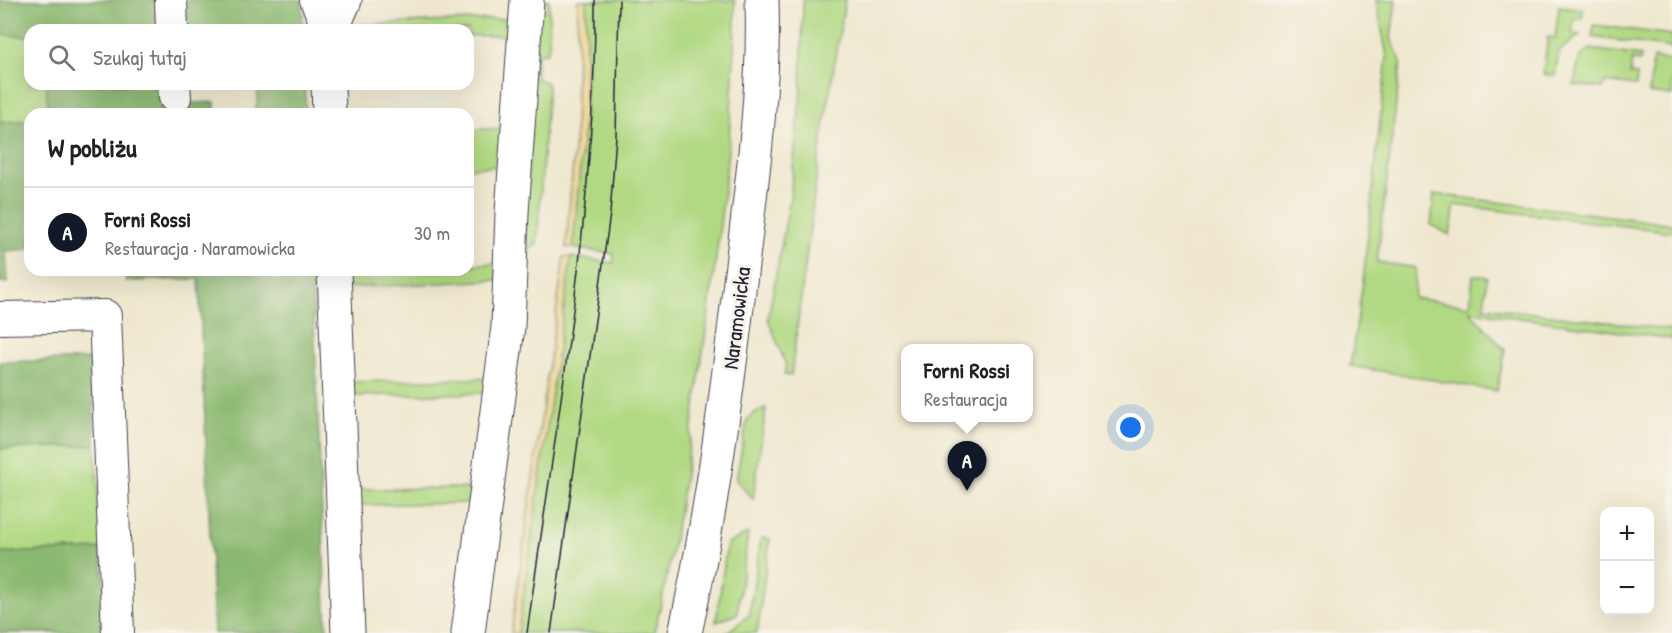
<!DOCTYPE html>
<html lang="pl">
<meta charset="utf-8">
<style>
:root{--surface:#fff;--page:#f6f6f6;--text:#222;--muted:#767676;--line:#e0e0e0;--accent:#111827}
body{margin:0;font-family:"Patrick Hand",sans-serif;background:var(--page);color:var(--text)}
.controls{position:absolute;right:18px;bottom:18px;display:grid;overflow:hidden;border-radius:12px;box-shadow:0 6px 24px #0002}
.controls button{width:54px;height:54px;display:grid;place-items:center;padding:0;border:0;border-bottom:2px solid var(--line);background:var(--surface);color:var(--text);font:30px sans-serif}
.you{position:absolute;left:1131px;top:428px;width:21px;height:21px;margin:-15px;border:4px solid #fff;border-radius:50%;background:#1a73e8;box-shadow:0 0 0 9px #1a73e833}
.badge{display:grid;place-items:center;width:39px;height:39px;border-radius:50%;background:var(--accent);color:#fff;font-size:20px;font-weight:700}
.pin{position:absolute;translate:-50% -50px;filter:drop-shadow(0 2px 3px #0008)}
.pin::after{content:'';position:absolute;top:32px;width:21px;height:18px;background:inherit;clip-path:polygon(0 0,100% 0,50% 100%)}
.popup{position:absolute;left:901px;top:344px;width:132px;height:78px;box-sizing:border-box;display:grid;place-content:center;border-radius:12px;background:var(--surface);filter:drop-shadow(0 2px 4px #0005);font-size:20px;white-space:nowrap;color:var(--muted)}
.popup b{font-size:22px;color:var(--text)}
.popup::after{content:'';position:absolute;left:50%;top:100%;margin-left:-12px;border:12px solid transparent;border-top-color:var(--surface)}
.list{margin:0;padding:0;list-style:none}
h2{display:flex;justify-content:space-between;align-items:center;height:78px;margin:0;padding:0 24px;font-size:26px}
h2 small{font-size:20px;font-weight:400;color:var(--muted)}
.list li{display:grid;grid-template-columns:39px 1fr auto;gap:18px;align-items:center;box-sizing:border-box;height:90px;padding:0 24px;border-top:2px solid var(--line)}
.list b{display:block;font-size:22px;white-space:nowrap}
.list p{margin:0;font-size:20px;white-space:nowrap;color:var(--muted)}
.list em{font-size:20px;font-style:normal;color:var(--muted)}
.icon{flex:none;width:33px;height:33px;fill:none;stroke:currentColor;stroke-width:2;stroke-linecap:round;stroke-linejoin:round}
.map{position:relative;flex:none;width:1672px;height:633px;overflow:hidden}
.search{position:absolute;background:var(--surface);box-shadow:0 6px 24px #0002;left:24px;top:24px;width:450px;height:66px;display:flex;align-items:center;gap:15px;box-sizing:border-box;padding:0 21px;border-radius:18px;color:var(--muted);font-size:22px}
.panel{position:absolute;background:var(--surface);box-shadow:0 6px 24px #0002;left:24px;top:108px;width:450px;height:168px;border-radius:18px}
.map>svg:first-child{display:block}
.green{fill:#b1d983;stroke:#6a7e5f;stroke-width:1.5}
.forest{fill:#8cb971;stroke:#576e56;stroke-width:1.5}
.sand{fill:#eeda9e;stroke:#887e6c;stroke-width:1.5}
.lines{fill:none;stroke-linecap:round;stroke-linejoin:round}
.pedestrian-casing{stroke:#414051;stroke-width:34}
.minor-casing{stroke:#414051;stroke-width:35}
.tertiary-casing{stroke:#414051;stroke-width:35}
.pedestrian{stroke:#fff;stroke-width:32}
.minor{stroke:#fff;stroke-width:33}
.tertiary{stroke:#fff;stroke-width:33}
.tram{stroke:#22223b;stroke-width:1.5}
.labels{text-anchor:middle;stroke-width:6;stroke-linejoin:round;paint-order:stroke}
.street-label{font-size:22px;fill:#22223b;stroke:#f7f3e8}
</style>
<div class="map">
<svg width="1672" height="633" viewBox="0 0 1672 633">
<rect width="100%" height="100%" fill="#f7f3e8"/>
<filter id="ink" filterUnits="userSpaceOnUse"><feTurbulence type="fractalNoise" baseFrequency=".0167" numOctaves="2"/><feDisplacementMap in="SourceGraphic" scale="12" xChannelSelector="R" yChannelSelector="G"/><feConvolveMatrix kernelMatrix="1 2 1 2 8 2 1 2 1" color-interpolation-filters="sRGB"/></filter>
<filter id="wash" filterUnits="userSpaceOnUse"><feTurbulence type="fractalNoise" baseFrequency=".008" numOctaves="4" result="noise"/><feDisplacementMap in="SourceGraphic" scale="24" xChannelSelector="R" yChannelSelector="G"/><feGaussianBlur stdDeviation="1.35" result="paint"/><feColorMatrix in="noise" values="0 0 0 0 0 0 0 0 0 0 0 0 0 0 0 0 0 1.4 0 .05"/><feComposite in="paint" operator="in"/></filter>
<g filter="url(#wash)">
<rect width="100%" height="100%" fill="#efe8cf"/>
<g class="green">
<polygon points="538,0 549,0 549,47 547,53 537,54 537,79 546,82 548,86 537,244 523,253"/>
<path d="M586,0h149c0,123 -16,243 -34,365 -13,90 -25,180 -47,268h-136l53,-376 42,6 1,-9 -41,-6 12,-140z"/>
<polygon points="803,0 845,0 819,157 791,376 784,375 786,365 768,319 790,198 801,90"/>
<polygon points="1376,0 1396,0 1391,38 1401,62 1377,262 1416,268 1414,298 1470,306 1473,275 1487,277 1484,307 1672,330 1672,339 1470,311 1505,350 1497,391 1350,366 1363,282 1387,56"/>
<polygon points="1559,6 1583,9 1582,19 1574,19 1572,33 1580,35 1559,51 1555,76 1543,74 1548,37 1555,38"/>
<polygon points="515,18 514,35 468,36 468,30 361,30 361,25"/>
<polygon points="1594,25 1672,35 1672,48 1592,37"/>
<polygon points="0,35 30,36 30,84 47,84 48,114 30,114 30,121 0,122"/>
<polygon points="1590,49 1641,56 1640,61 1632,60 1630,74 1637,75 1636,86 1604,82 1603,88 1574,85 1579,58"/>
<polygon points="1653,58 1672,61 1672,96 1649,93"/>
<polygon points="507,128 504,166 468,168 468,130"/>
<polygon points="1434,194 1672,224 1672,232 1455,205 1450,235 1431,225"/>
<polygon points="498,263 498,280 345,288 345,272 468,270 468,265"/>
<polygon points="493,378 490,393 350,396 350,382"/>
<polygon points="766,408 753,499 736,480 747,420 756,412"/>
<polygon points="95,445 102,549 0,553 0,449"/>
<polygon points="476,488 474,503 355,505 354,489"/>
<polygon points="748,533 737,614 716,622 727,544"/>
<polygon points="761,538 770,539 757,633 726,633 749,615"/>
</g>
<g class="forest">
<polygon points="0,0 160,0 161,30 30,30 30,36 0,35"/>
<polygon points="188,0 302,0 303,30 184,29 183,16"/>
<polygon points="47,84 163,84 164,103 160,114 48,114"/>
<polygon points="257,84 305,84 306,114 254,114 258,99"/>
<polygon points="215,102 215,114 174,114 178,104"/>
<polygon points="30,121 30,249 6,251 8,283 0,282 0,122"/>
<polygon points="125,270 312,270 327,633 214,633 199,279 126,281"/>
<polygon points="92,359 95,445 0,449 0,362"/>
<polygon points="102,549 106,633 0,633 0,553"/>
</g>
<g class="sand">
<polygon points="578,0 586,0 585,108 573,248 566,247 575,139"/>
<polygon points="564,257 571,257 518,633 511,633"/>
</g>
</g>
<g filter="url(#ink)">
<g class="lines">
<defs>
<g id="pedestrian">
<polyline points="171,0 172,30"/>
<polyline points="316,0 329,30"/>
<polyline points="174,84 175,97"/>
<polyline points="0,318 105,316 118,633"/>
</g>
<g id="minor">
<polyline points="332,30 345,0"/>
<polyline points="328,84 329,114"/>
<polyline points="334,270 348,633"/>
<polyline points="468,633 508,327 512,212 527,0"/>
</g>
<path id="tertiary" d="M685,633c26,-116 41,-234 55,-351 11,-94 25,-188 22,-282"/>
</defs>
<use href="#pedestrian" class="pedestrian-casing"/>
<use href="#minor" class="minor-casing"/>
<use href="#tertiary" class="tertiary-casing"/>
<use href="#pedestrian" class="pedestrian"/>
<use href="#minor" class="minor"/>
<use href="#tertiary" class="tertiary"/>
<g class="tram">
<path d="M527,633c29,-210 69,-420 68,-633"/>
<polyline points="551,633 610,214 616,136 619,0"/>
</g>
</g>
</g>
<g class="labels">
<g class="street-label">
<text transform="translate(736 318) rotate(-83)" y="8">Naramowicka</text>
</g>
</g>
</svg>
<div class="controls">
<button>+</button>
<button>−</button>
</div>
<div class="you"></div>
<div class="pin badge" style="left:967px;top:491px">A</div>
<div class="popup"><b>Forni Rossi</b>Restauracja</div>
<div class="search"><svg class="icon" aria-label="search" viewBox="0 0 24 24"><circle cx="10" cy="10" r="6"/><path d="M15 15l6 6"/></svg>Szukaj tutaj</div>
<section class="panel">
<h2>W pobliżu<small></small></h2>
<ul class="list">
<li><span class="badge">A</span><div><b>Forni Rossi</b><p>Restauracja · Naramowicka</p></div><em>30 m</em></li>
</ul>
</section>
</div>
